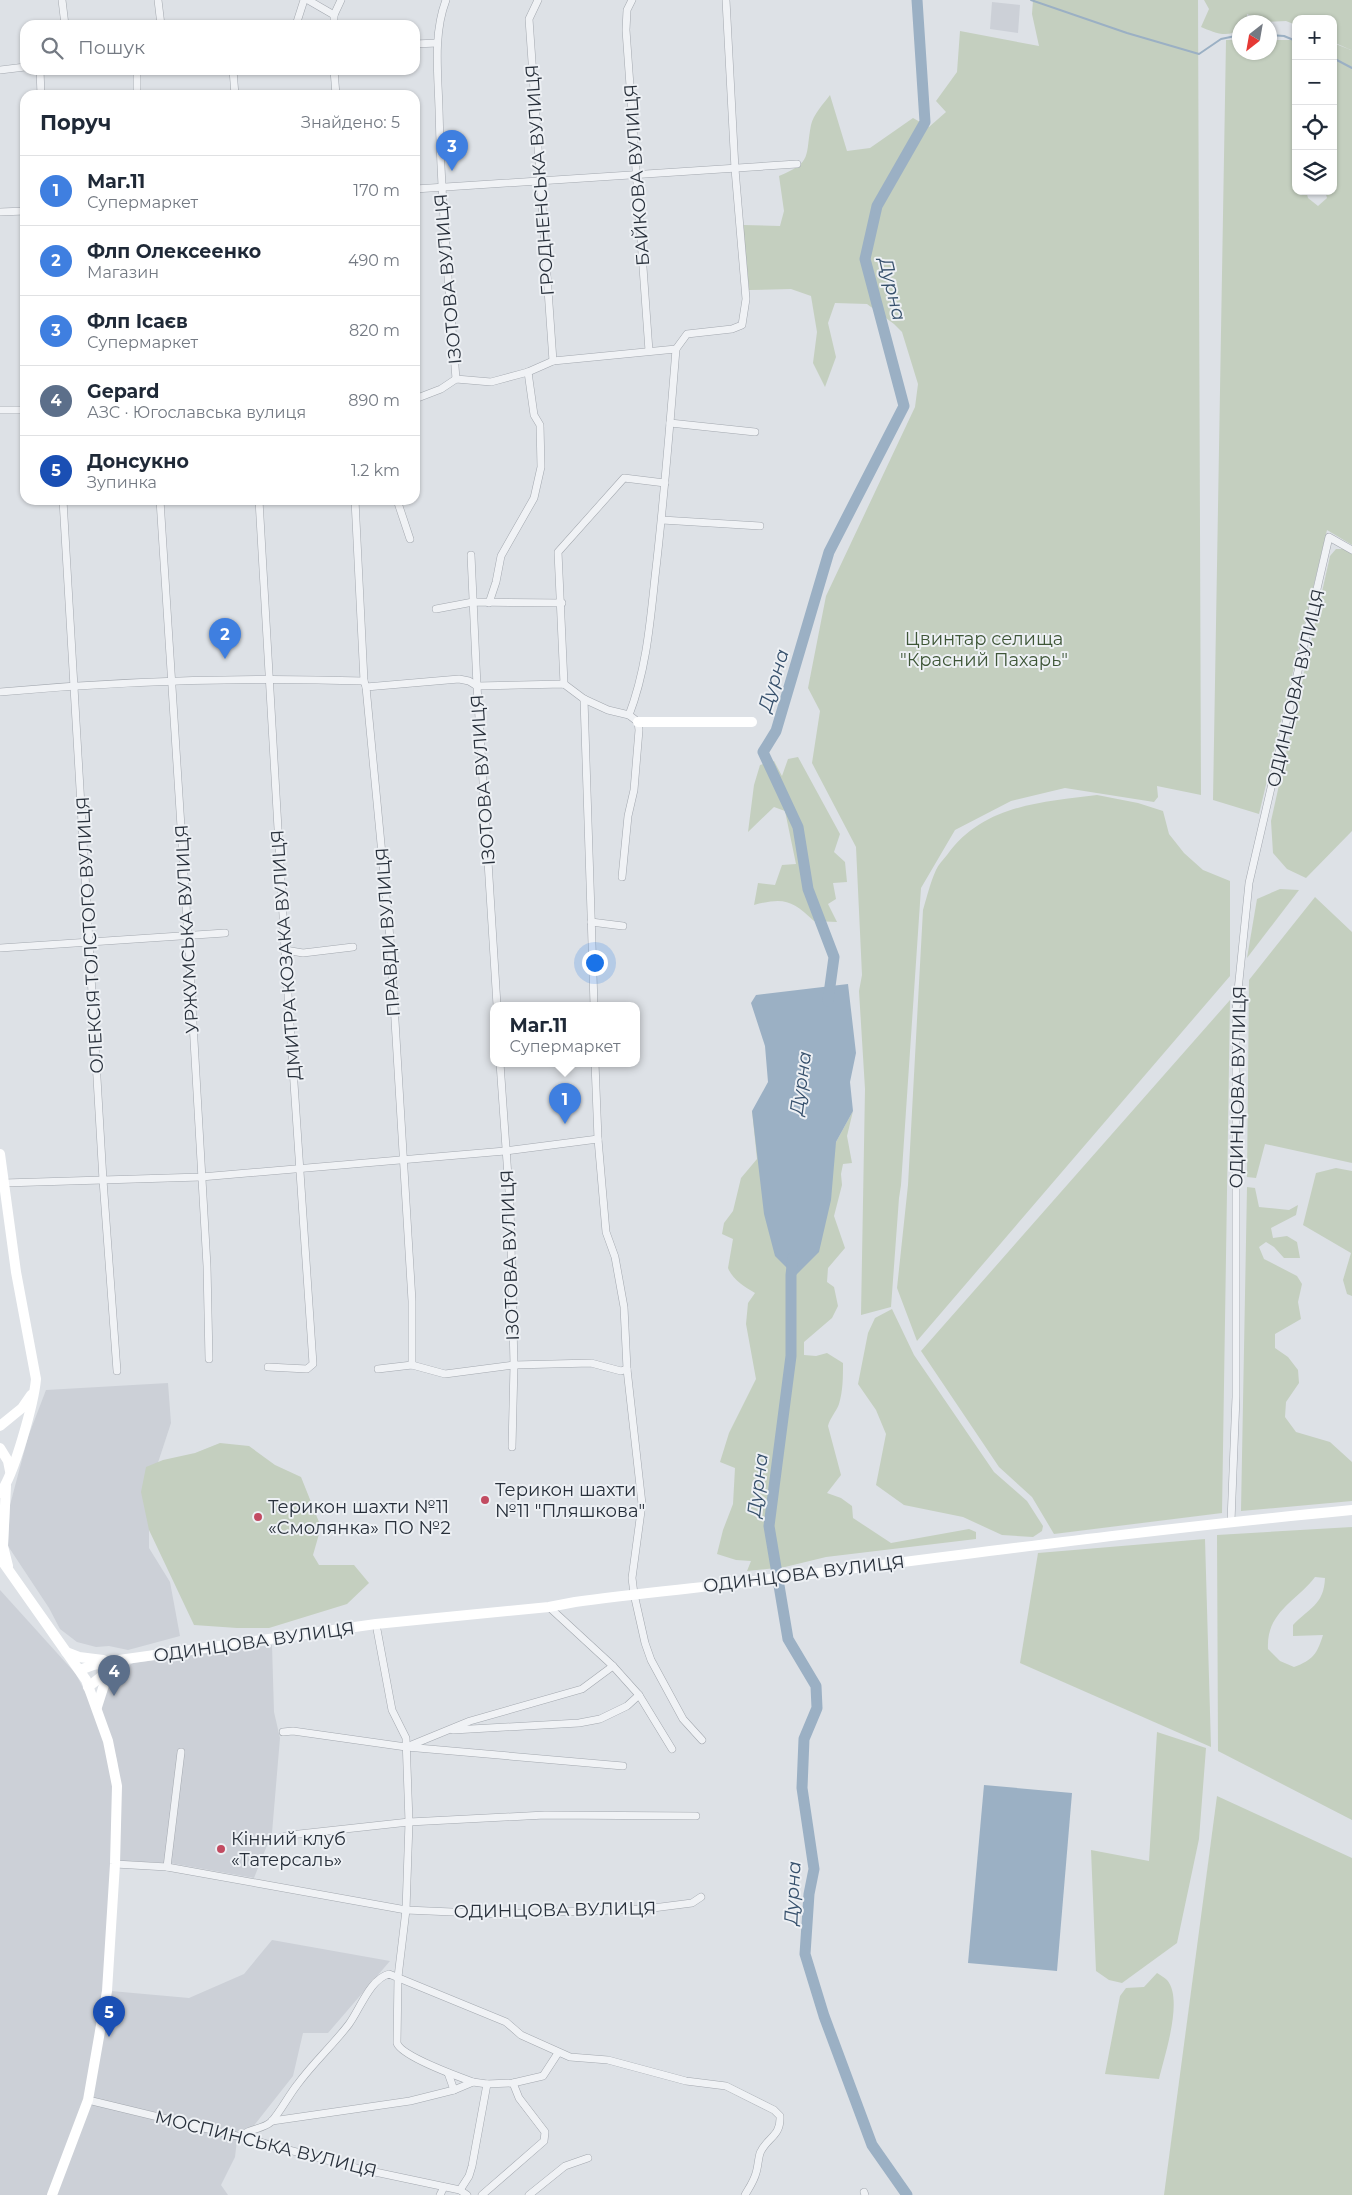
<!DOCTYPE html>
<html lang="uk">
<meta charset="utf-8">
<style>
:root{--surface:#fff;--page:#f2f2f3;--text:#1f2937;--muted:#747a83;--line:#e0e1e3;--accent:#c24b61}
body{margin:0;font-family:Montserrat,sans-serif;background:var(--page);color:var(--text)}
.controls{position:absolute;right:15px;top:15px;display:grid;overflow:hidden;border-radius:10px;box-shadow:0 1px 4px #0004}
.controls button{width:45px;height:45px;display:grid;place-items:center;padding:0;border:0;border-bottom:1px solid var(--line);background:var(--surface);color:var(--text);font:25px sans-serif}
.compass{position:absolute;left:1232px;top:15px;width:45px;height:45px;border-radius:50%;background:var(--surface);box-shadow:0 1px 4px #0004;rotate:211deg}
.you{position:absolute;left:594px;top:962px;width:18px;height:18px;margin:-12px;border:4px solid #fff;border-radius:50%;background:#1a73e8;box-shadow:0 0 0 8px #1a73e833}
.badge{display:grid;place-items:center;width:32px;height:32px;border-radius:50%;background:var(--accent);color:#fff;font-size:16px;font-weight:700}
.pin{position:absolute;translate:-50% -41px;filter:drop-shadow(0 1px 2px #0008)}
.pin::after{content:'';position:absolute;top:26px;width:18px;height:15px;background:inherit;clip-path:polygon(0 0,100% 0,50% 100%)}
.popup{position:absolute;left:490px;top:1002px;width:150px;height:65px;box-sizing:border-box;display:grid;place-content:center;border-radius:10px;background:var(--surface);filter:drop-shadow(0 1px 4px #0005);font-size:16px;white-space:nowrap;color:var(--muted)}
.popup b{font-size:19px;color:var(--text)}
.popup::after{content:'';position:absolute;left:50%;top:100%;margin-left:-10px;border:10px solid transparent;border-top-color:var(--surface)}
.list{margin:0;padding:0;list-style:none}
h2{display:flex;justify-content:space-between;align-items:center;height:65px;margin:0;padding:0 20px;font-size:21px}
h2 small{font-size:16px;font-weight:400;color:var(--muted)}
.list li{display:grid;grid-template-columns:32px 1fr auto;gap:15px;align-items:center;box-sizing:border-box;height:70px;padding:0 20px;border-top:1px solid var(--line)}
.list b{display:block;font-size:19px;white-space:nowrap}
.list p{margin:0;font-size:16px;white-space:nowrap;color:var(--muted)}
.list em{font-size:16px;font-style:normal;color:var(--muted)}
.icon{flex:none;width:28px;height:28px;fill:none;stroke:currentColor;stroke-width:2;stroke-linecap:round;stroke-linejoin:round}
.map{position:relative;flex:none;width:1352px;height:2195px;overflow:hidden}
.search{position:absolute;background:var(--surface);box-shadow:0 1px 4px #0004;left:20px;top:20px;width:400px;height:55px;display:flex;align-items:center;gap:12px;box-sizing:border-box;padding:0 18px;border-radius:15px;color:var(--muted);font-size:19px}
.panel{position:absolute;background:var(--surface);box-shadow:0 1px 4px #0004;left:20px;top:90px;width:400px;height:415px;border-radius:15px}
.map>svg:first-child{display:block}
.built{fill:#ccd0d7}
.green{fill:#c4cfbf;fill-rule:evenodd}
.water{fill:#9bb0c4}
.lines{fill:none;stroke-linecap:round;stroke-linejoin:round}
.stream{stroke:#9bb0c4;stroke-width:2}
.river{stroke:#9bb0c4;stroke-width:11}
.street-casing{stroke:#a3a8af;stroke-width:8}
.street{stroke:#f0f2f5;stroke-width:7}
.secondary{stroke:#fff;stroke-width:10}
.poi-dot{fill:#c24b61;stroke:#edf0f4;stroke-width:2}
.labels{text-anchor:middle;stroke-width:4;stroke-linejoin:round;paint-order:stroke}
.street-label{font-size:18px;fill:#28303b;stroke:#edf0f4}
.park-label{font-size:18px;fill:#3e5637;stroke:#edf0f4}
.poi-label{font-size:18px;fill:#28303b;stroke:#edf0f4;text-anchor:start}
.water-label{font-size:19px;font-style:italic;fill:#36506c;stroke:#edf0f4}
</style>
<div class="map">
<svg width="1352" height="2195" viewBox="0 0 1352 2195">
<rect width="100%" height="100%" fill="#dde1e6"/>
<g class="built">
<polygon points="992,2 1020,5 1018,33 990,29"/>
<polygon points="168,1383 171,1423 149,1490 149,1548 170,1582 180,1636 128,1650 109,1646 96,1647 77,1642 60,1629 49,1608 8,1546 10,1505 28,1437 46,1390"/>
<polygon points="0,1590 76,1674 95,1712 105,1742 113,1786 112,1864 104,1990 84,2099 48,2195 0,2195"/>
<polygon points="272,1645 274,1712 280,1738 272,1833 254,1878 170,1863 119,1861 120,1786 117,1760 101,1709 105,1689 115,1674 133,1663"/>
<polygon points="272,1940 390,1961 328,2033 303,2033 293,2076 252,2128 238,2131 235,2157 221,2185 228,2195 56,2195 91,2101 111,1991 189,1998 244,1974"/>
</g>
<g class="green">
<path d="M1033,0h165l3,795 -44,-9 1,11 -4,5 -89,-14 -54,13 -56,29 -34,58 -20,297 -2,13 -8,109 -30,8 4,-226 -6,-98 3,-16 -6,-128 -44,-84 8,-52 -12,-23 18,-92 89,-189 3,-23 -16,-52 -8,-8 -27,-20 -32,-1 -7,20 8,34 -11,30 -12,-24 4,-31 -6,-36 -20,-7 -42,1 -6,-65 37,1 4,-15 -5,-35c34,-14 26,-20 32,-51 2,-10 13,-22 19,-30l17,56 23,-3 43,-30 16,9 17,-15 -10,-11 21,-29 3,-41 79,15 -7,-32z"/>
<path d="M1204,0h148v545l-25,-15 -68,284 -46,-14 13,-760h13l1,12h30v-12h26v151h10l2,7 10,8 9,-8 -2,-7h8v-148l18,7 -18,-8v-23h-37v6l-10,-4 -22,1 -17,-8v8h-7l-1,7c-11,10 -26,3 -38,-2l8,-18z"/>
<polygon points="1336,549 1345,549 1352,553 1352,831 1306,878 1287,869 1273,853 1271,821 1330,556"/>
<path d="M798,757l42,77 -6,18 11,10 2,20 -14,1 3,16 -8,5 9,18 -23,-1c-22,-21 -30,-24 -60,-16l4,-22 17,2 7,-20 14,-1 -11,-53 -11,-4 -26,25 6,-47 6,-20 14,-4 8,15 6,-17z"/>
<path d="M1097,795l41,8 25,8 6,23 15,19 19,17 27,11v95l-313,365 -20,-53 11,-103 15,-275c4,-13 7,-27 13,-40 2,-5 7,-10 11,-15 36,-50 94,-53 150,-60z"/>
<polygon points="1280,889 1299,890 1247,958 1257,899"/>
<polygon points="1315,897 1352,932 1352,1163 1265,1144 1256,1178 1247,1177 1249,980"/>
<polygon points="1230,1000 1222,1513 1054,1534 1032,1497 999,1467 921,1351"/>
<path d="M752,1111l84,31 17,-31 -6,25 5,27 -9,1 -2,10 1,11 -8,31 11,32 -17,20 -1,14 7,5 4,19 -6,12 -28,24v13l12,1 11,-3 16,10c0,14 0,28 -4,41 -3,8 -9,14 -11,22l13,49 -14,18 14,5 11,8 1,12 38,25 78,-14 7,3v7l-150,18 -41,10 -38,4 4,-10 -15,-1 -19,-6 6,-24 10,-26 2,-36 -15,-6 9,-29 27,-54 -10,-55 2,-21 7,-10c-10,-6 -23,-14 -27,-25l5,-29 -11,-5 2,-11 9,-12 8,-33 16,-19z"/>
<polygon points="1336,1168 1352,1171 1352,1296 1347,1294 1343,1280 1351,1253 1303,1225 1316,1173"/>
<polygon points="1247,1187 1255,1188 1259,1207 1289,1210 1298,1205 1296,1215 1271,1228 1273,1238 1287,1236 1297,1242 1300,1258 1284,1258 1274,1247 1266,1242 1259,1247 1264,1259 1297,1276 1302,1284 1298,1302 1301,1319 1275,1334 1275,1348 1288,1357 1298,1370 1299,1383 1286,1402 1285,1417 1296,1432 1330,1442 1352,1462 1352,1501 1241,1511"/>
<polygon points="892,1309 914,1355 994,1472 1027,1501 1043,1526 1042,1531 1033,1537 1002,1535 963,1517 904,1505 876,1485 886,1434 876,1410 858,1384 868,1333 875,1318"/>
<polygon points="220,1443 249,1446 275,1465 301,1477 321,1527 313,1555 319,1565 354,1565 369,1583 347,1604 269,1628 237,1628 194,1625 149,1530 141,1492 146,1467 163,1460 195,1453"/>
<path d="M1352,1527v293l-134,-69 -1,-216zM1315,1577l10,1c-1,27 -16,30 -32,47v11l30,-1c-6,19 -10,25 -29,32l-14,-6 -12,-12c-2,-37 28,-47 47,-72z"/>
<polygon points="1205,1539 1211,1747 1020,1663 1038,1553"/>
<polygon points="1157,1732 1206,1748 1199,1839 1177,1943 1122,1983 1109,1980 1096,1971 1091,1850 1149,1861"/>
<polygon points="1217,1796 1352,1858 1352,2195 1164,2195"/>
<path d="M1157,1973c3,2 7,4 10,7 17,19 -3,77 -8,99l-54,-5 15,-78 6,-8 18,-1z"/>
</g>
<g class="water">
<polygon points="848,984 856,1053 850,1082 853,1111 836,1142 831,1200 819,1252 795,1276 775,1256 764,1214 752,1111 768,1082 765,1046 751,1003 756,995"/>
<polygon points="984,1785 1072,1793 1057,1971 968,1963"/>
</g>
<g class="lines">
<g class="stream">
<polyline points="1031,0 1127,33 1199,54 1221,39 1240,35"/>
<polyline points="1270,35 1284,36 1296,41"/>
<polyline points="1333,58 1352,68"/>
</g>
<g class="river">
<polyline points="828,1001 834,957 808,889 798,827 763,752 776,731 829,552 904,406 865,259 877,206 925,122 917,0"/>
<polyline points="793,1257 791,1275 791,1356 769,1526 788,1639 816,1686 817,1708 804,1739 802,1788 814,1869 809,1894 805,1954 824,2016 872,2145 907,2195"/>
</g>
<defs>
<g id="street">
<polyline points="62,0 65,25"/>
<polyline points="158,0 161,25"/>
<polyline points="308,0 334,15"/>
<path d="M446,0c-13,34 -8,73 -7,109 2,91 10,180 17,270"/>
<polyline points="538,0 529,19 553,361"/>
<polyline points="632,0 627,10 626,30 649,351"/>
<polyline points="296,25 304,0"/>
<polyline points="334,25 334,15 341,0"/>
<polyline points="415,44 437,43"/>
<polyline points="0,70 25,67"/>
<polyline points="40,70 41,95"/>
<polyline points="137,70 137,95"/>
<polyline points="233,70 235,95"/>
<polyline points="334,70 336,95"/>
<polyline points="415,189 797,164"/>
<polyline points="0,212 25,211"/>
<polyline points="415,399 441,389 456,379 491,382 528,372 553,361 676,349 687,334 732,329 742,325 746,299 735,169 726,0"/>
<polyline points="0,410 25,410"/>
<polyline points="670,423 755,432"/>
<polyline points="63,500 103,1180 117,1371"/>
<polyline points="160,500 188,936 207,1266 209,1359"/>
<polyline points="259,500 285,950 313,1364 307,1369 268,1367"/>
<polyline points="355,500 364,681 366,687 390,938 412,1301 412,1365"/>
<polyline points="397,500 410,539"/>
<polyline points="662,520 760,526"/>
<polyline points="471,555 477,686 497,1005"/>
<polyline points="489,603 496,582 501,556 534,498 541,467 540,425 534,415 528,372"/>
<polyline points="436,609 473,602 562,603"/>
<polyline points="564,684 558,552 624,478 665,483"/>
<polyline points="366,687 459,679 469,681 477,686 564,684 584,699 608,710 629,715"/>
<path d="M0,692c121,-11 242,-15 364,-11"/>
<polyline points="584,699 594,1005"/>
<path d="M622,877l6,-61 6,-26 5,-60 -1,-8 -9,-7c17,-44 21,-91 26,-138 9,-76 15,-152 21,-228"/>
<polyline points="591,922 623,926"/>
<polyline points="0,948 225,933"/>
<polyline points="285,950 303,953 353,947"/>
<polyline points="500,1063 510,1205 514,1365 512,1447"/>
<polyline points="595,1063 598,1139 606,1232 615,1257 624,1307 627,1369 642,1504 632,1578 634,1594 645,1643 651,1660 683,1719 702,1740"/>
<polyline points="4,1183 201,1177 505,1151 598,1139"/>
<polyline points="378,1369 412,1365 445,1374 514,1365 591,1363 621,1371 627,1369"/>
<polyline points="1231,1521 1236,1397 1236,1010 1249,883 1329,537 1352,550"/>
<polyline points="549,1607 613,1666 639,1695 672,1749"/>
<path d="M376,1624l16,86 14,28 3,84 -3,88 -8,67 -1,66c4,13 62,34 76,39"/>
<polyline points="453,1730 579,1723 600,1719 627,1706 639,1695"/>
<polyline points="283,1732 293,1731 406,1747 623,1766"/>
<polyline points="409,1746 470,1721 582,1689 613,1666"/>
<polyline points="275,1839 290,1835 409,1822 545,1815 696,1816"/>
<polyline points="115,1864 167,1867 406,1910 499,1914 645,1909 692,1903 701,1897"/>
<polyline points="167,1867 181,1752"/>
<polyline points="448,2073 454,2090"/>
<polyline points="88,2100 241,2137 356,2168 460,2190 467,2195"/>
<polyline points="272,2121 410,2101 454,2090 473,2082 487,2084 513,2083 543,2076 558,2053"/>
<path d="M241,2137c7,-9 21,-7 30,-15 8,-8 18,-27 26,-37 16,-22 36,-40 52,-61 11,-15 21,-45 40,-50l117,48 15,13 49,22 38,3 78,21 40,5 48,24 6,6c1,21 -13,21 -20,37 -2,7 -2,14 -4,20 -2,8 -7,15 -11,22"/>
<polyline points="460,2190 469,2176 472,2166 487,2084"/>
<polyline points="864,2192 865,2195"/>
<polyline points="440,2195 444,2187"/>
<polyline points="482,2195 544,2141 545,2132 519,2098 513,2083"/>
<polyline points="529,2195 565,2166 588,2158"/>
</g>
</defs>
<use href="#street" class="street-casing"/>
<use href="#street" class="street"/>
<g class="secondary">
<polyline points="638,722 752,722"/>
<path d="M0,1154l16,118 20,107c-2,23 -22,97 -36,114"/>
<polyline points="0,1426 22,1408 31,1395"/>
<polyline points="0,1448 8,1461 10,1471"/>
<polyline points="6,1486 3,1546 8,1566"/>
<polyline points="0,1558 86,1680 108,1741 117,1786 115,1864 107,1991 88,2100 52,2195"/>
<polyline points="66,1652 79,1657 103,1660"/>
<path d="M80,1670l13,-5 26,-5 257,-36 173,-17 26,-5c67,-9 135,-15 203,-24 191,-24 382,-50 574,-68"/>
<polyline points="88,1687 115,1666 123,1663"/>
<polyline points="97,1707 104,1685 115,1670"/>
</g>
</g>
<g class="poi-dot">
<circle cx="485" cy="1500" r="5"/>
<circle cx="258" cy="1517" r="5"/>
<circle cx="221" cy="1849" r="5"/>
</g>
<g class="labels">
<g class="street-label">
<text transform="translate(637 175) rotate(-94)" y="6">БАЙКОВА ВУЛИЦЯ</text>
<text transform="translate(540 180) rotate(-94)" y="6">ГРОДНЕНСЬКА ВУЛИЦЯ</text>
<text transform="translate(448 279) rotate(-95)" y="6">ІЗОТОВА ВУЛИЦЯ</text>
<text transform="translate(1296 688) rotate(-77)" y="6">ОДИНЦОВА ВУЛИЦЯ</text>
<text transform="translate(483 780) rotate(-94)" y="6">ІЗОТОВА ВУЛИЦЯ</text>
<text transform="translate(187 929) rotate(-93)" y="6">УРЖУМСЬКА ВУЛИЦЯ</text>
<text transform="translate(388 932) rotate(-94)" y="6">ПРАВДИ ВУЛИЦЯ</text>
<text transform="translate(90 935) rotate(-93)" y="6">ОЛЕКСІЯ ТОЛСТОГО ВУЛИЦЯ</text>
<text transform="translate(286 955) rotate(-94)" y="6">ДМИТРА КОЗАКА ВУЛИЦЯ</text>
<text transform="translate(1238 1087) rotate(-89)" y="6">ОДИНЦОВА ВУЛИЦЯ</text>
<text transform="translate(510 1255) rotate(-92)" y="6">ІЗОТОВА ВУЛИЦЯ</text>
<text transform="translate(804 1574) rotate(-7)" y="6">ОДИНЦОВА ВУЛИЦЯ</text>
<text transform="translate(254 1642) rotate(-8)" y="6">ОДИНЦОВА ВУЛИЦЯ</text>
<text transform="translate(555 1910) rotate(-1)" y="6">ОДИНЦОВА ВУЛИЦЯ</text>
<text transform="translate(266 2144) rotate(14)" y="6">МОСПИНСЬКА ВУЛИЦЯ</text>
</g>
<g class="park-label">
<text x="984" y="645">Цвинтар селища<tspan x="984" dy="21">"Красний Пахарь"</tspan></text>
</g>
<g class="poi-label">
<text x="495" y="1496">Терикон шахти<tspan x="495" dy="21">№11 "Пляшкова"</tspan></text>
<text x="268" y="1513">Терикон шахти №11<tspan x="268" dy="21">«Смолянка» ПО №2</tspan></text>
<text x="231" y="1845">Кінний клуб<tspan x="231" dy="21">«Татерсаль»</tspan></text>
</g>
<g class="water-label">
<text transform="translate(893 289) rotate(77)" y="7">Дурна</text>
<text transform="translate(773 680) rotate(-73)" y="7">Дурна</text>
<text transform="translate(800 1083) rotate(-82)" y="7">Дурна</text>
<text transform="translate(757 1485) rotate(-83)" y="7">Дурна</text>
<text transform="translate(792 1893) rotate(-87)" y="7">Дурна</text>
</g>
</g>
</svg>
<div class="controls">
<button>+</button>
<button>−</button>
<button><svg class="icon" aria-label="locate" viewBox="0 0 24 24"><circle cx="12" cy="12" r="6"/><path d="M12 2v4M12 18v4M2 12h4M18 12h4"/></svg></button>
<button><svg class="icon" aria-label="layers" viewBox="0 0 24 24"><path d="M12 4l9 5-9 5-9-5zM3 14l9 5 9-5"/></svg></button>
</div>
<svg class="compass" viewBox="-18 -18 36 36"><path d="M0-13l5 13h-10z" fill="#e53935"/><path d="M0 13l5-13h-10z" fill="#747a83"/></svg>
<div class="you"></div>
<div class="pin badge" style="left:565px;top:1124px;background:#3f7fe0">1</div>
<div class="popup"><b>Маг.11</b>Супермаркет</div>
<div class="pin badge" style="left:225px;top:659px;background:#3f7fe0">2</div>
<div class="pin badge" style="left:452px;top:171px;background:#3f7fe0">3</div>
<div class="pin badge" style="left:114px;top:1696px;background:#5c6f8a">4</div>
<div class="pin badge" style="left:109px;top:2037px;background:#1a4fb4">5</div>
<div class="search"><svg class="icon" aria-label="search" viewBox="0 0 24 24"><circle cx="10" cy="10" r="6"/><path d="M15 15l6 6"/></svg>Пошук</div>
<section class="panel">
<h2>Поруч<small>Знайдено: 5</small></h2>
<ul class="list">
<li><span class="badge" style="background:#3f7fe0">1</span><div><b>Маг.11</b><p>Супермаркет</p></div><em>170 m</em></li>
<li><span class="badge" style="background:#3f7fe0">2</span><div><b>Флп Олексеенко</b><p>Магазин</p></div><em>490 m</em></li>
<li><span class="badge" style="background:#3f7fe0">3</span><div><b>Флп Ісаєв</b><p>Супермаркет</p></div><em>820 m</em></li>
<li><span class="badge" style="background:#5c6f8a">4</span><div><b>Gepard</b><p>АЗС · Югославська вулиця</p></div><em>890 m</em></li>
<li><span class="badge" style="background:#1a4fb4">5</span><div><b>Донсукно</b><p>Зупинка</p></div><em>1.2 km</em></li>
</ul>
</section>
</div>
